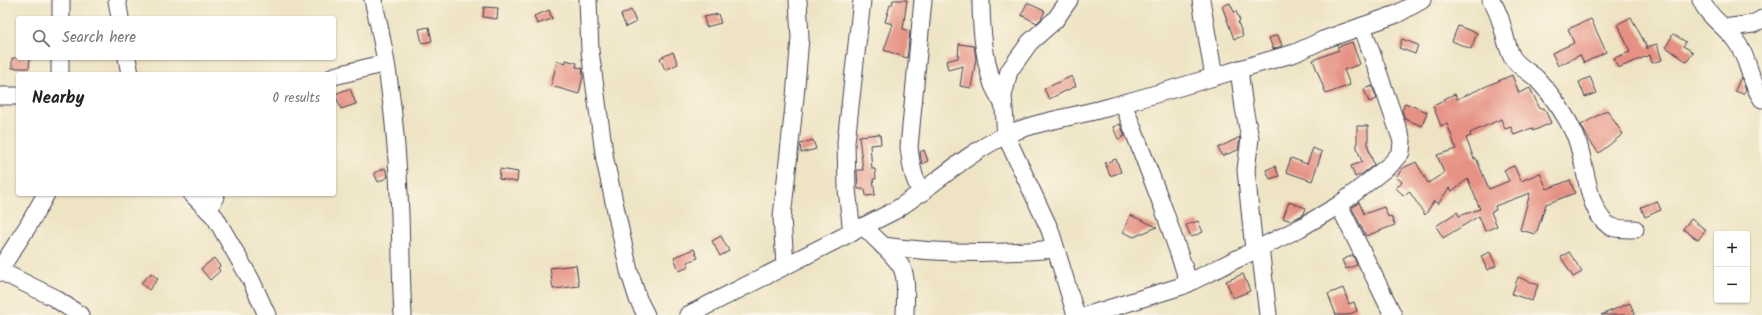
<!DOCTYPE html>
<meta charset="utf-8">
<style>
:root{--surface:#fff;--page:#f2f2f2;--text:#222;--muted:#767676;--line:#e0e0e0}
body{margin:0;font-family:Kalam,sans-serif;background:var(--page);color:var(--text)}
.controls{position:absolute;right:12px;bottom:12px;display:grid;overflow:hidden;border-radius:4px;box-shadow:0 1px 3px #0004}
.controls button{width:36px;height:36px;display:grid;place-items:center;padding:0;border:0;border-bottom:1px solid var(--line);background:var(--surface);color:var(--text);font:20px sans-serif}
.list{margin:0;padding:0;list-style:none}
h2{display:flex;justify-content:space-between;align-items:center;height:52px;margin:0;padding:0 16px;font-size:17px}
h2 small{font-size:13px;font-weight:400;color:var(--muted)}
.icon{flex:none;width:22px;height:22px;fill:none;stroke:currentColor;stroke-width:2;stroke-linecap:round;stroke-linejoin:round}
.map{position:relative;flex:none;width:1762px;height:315px;overflow:hidden}
.search{position:absolute;background:var(--surface);box-shadow:0 1px 3px #0004;left:16px;top:16px;width:320px;height:44px;display:flex;align-items:center;gap:10px;box-sizing:border-box;padding:0 14px;border-radius:4px;color:var(--muted);font-size:15px}
.panel{position:absolute;background:var(--surface);box-shadow:0 1px 3px #0004;left:16px;top:72px;width:320px;height:124px;border-radius:4px}
.map>svg:first-child{display:block}
.building{fill:#e59183}
.lines{fill:none;stroke-linecap:round;stroke-linejoin:round}
.minor-casing{stroke:#413f50;stroke-width:19}
.minor{stroke:#fff;stroke-width:17}
</style>
<div class="map">
<svg width="1762" height="315" viewBox="0 0 1762 315">
<rect width="100%" height="100%" fill="#fcf5e5"/>
<filter id="ink" filterUnits="userSpaceOnUse"><feTurbulence type="fractalNoise" baseFrequency=".025" numOctaves="2"/><feDisplacementMap in="SourceGraphic" scale="8" xChannelSelector="R" yChannelSelector="G"/><feConvolveMatrix kernelMatrix="1 2 1 2 8 2 1 2 1" color-interpolation-filters="sRGB"/></filter>
<filter id="wash" filterUnits="userSpaceOnUse"><feTurbulence type="fractalNoise" baseFrequency=".012" numOctaves="4" result="noise"/><feDisplacementMap in="SourceGraphic" scale="16" xChannelSelector="R" yChannelSelector="G"/><feGaussianBlur stdDeviation="0.9" result="paint"/><feColorMatrix in="noise" values="0 0 0 0 0 0 0 0 0 0 0 0 0 0 0 0 0 1.4 0 .05"/><feComposite in="paint" operator="in"/></filter>
<g filter="url(#wash)">
<rect width="100%" height="100%" fill="#eee4c4"/>
<g id="blocks">
<g class="building">
<polygon points="893,0 907,0 903,29 910,31 907,58 884,50 893,24 885,22 890,5 892,5"/>
<polygon points="1027,3 1045,11 1041,19 1037,23 1021,15"/>
<polygon points="1230,3 1234,12 1236,11 1240,21 1238,22 1243,36 1234,39 1222,6"/>
<polygon points="484,7 498,8 497,19 483,17"/>
<polygon points="549,10 552,19 537,24 534,16"/>
<polygon points="631,10 636,22 626,27 621,15"/>
<polygon points="718,14 721,23 706,27 704,17"/>
<polygon points="1631,17 1648,49 1647,47 1657,44 1662,60 1652,63 1650,55 1618,68 1614,58 1630,52 1618,24"/>
<polygon points="1591,19 1606,52 1584,63 1580,55 1558,66 1552,53 1574,43 1568,29"/>
<polygon points="1458,26 1477,33 1471,49 1452,41"/>
<polygon points="429,27 432,41 422,43 419,29"/>
<polygon points="1673,34 1686,42 1683,46 1693,52 1687,62 1666,47"/>
<polygon points="1278,35 1282,46 1273,49 1269,38"/>
<polygon points="1402,39 1418,45 1415,54 1399,48"/>
<polygon points="1352,42 1360,64 1344,70 1350,85 1326,94 1313,60 1339,50 1337,47"/>
<polygon points="959,44 974,46 976,58 971,88 960,86 963,66 948,70 946,61 958,58"/>
<polygon points="673,52 678,64 665,70 660,58"/>
<polygon points="12,58 30,58 29,68 12,68"/>
<polygon points="566,60 577,63 576,67 582,68 583,76 579,94 551,86 557,61 566,63"/>
<polygon points="1512,75 1519,93 1530,88 1540,109 1544,108 1551,123 1533,131 1532,128 1514,135 1511,127 1505,129 1501,119 1470,133 1471,136 1466,138 1474,159 1476,158 1489,189 1509,181 1504,170 1514,166 1521,181 1540,173 1547,189 1570,180 1575,193 1546,204 1536,234 1520,230 1530,193 1495,206 1496,210 1491,212 1497,226 1485,231 1479,216 1443,238 1436,226 1457,212 1459,216 1480,209 1468,179 1452,191 1449,188 1438,204 1434,201 1425,215 1409,191 1404,196 1396,188 1402,182 1396,177 1403,168 1416,162 1428,183 1444,173 1437,155 1456,149 1447,123 1441,126 1433,106 1444,101 1443,99 1455,94 1457,99"/>
<polygon points="1072,76 1076,86 1049,99 1044,89"/>
<polygon points="1590,77 1597,93 1585,97 1579,82"/>
<polygon points="1741,77 1746,90 1743,94 1735,91"/>
<polygon points="1372,86 1377,99 1369,102 1364,89"/>
<polygon points="350,88 356,104 341,109 335,94"/>
<polygon points="1405,103 1427,112 1422,126 1405,119 1402,111"/>
<polygon points="1607,110 1623,134 1599,153 1589,140 1581,125"/>
<polygon points="1120,124 1125,136 1118,139 1113,127"/>
<polygon points="1357,126 1368,126 1368,147 1374,165 1362,174 1355,177 1351,166 1362,162 1357,148"/>
<polygon points="880,134 881,144 870,145 872,169 875,169 876,179 873,179 875,195 866,196 865,189 858,189 857,170 863,170 859,136"/>
<polygon points="1240,137 1238,150 1222,156 1218,148"/>
<polygon points="813,140 816,149 801,153 800,144"/>
<polygon points="1313,148 1322,152 1312,181 1286,172 1291,158 1307,164"/>
<polygon points="924,150 928,161 922,164 920,152"/>
<polygon points="1116,159 1121,172 1110,176 1105,163"/>
<polygon points="1275,166 1279,176 1270,179 1266,170"/>
<polygon points="385,168 388,177 378,182 374,173"/>
<polygon points="500,169 518,172 517,182 499,179"/>
<polygon points="1657,201 1661,210 1645,217 1641,207"/>
<polygon points="1289,202 1306,208 1304,214 1291,221 1283,218"/>
<polygon points="1359,202 1364,214 1384,207 1388,217 1391,216 1395,225 1366,236 1352,208"/>
<polygon points="1130,215 1157,227 1134,237 1123,232"/>
<polygon points="1691,219 1706,230 1698,240 1683,229"/>
<polygon points="1198,221 1203,232 1191,237 1186,225"/>
<polygon points="721,236 729,251 720,256 712,241"/>
<polygon points="694,249 698,258 687,262 689,267 679,271 674,257"/>
<polygon points="1490,252 1496,266 1487,270 1481,256"/>
<polygon points="1569,252 1582,272 1573,277 1561,257"/>
<polygon points="1353,255 1357,265 1346,269 1342,260"/>
<polygon points="214,258 220,266 218,268 220,271 210,280 201,269"/>
<polygon points="576,265 579,286 553,289 550,268"/>
<polygon points="151,273 158,279 149,290 141,283"/>
<polygon points="1243,274 1250,291 1233,298 1226,281"/>
<polygon points="1518,277 1538,285 1532,301 1512,294"/>
<polygon points="1343,288 1349,304 1354,302 1357,311 1348,315 1336,315 1328,294"/>
<polygon points="1630,303 1635,315 1601,315"/>
</g>
</g>
</g>
<g filter="url(#ink)">
<use href="#blocks" fill-opacity="0" stroke="#413f50" stroke-width="1"/>
<g class="lines">
<defs>
<g id="minor">
<polyline points="117,0 120,18"/>
<path d="M373,0c18,70 24,143 27,214 1,34 1,67 3,101"/>
<polyline points="588,0 590,51 605,160 629,271 638,299 646,315"/>
<path d="M981,0c0,27 3,56 11,82 2,8 8,15 11,22"/>
<polyline points="1069,0 1055,20 1030,42 1009,71 1003,96 1006,136 1050,230 1076,315"/>
<polyline points="1201,0 1214,77"/>
<path d="M1491,0c13,19 12,39 21,57 5,9 18,15 25,22 15,16 29,36 38,56 11,24 11,74 33,90 8,5 19,4 27,4"/>
<path d="M1701,0c7,17 24,26 34,40 14,17 14,41 27,59"/>
<polyline points="61,18 61,0"/>
<polyline points="1724,28 1753,24 1762,19"/>
<polyline points="127,58 130,74"/>
<polyline points="1239,69 1244,108 1250,138 1246,170 1254,250"/>
<polyline points="60,74 60,58"/>
<polyline points="334,76 386,63"/>
<polyline points="0,96 18,96"/>
<polyline points="1123,103 1164,210 1189,283"/>
<path d="M922,193c-9,-14 -11,-29 -13,-46l14,-147"/>
<polyline points="192,194 215,217 251,280 267,315"/>
<polyline points="1339,205 1393,315"/>
<polyline points="209,211 216,194"/>
<path d="M864,226c11,14 30,27 38,42 6,13 3,33 3,47"/>
<polyline points="852,233 847,189 846,142 862,0"/>
<path d="M883,246c57,8 115,8 172,3"/>
<polyline points="1260,247 1268,315"/>
<polyline points="785,265 782,217 795,97 800,38 798,0"/>
<polyline points="0,269 28,226 46,194"/>
<polyline points="0,271 53,297 80,315"/>
<path d="M688,315l206,-104c38,-24 71,-57 112,-76 32,-14 66,-18 100,-27 63,-17 126,-37 189,-55l28,-13 74,-26 25,-14"/>
<polyline points="1088,315 1182,286 1300,228 1339,205 1391,164 1401,152 1402,141 1362,26"/>
</g>
</defs>
<use href="#minor" class="minor-casing"/>
<use href="#minor" class="minor"/>
</g>
</g>
</svg>
<div class="controls">
<button>+</button>
<button>−</button>
</div>
<div class="search"><svg class="icon" aria-label="search" viewBox="0 0 24 24"><circle cx="10" cy="10" r="6"/><path d="M15 15l6 6"/></svg>Search here</div>
<section class="panel">
<h2>Nearby<small>0 results</small></h2>
<ul class="list">
</ul>
</section>
</div>
